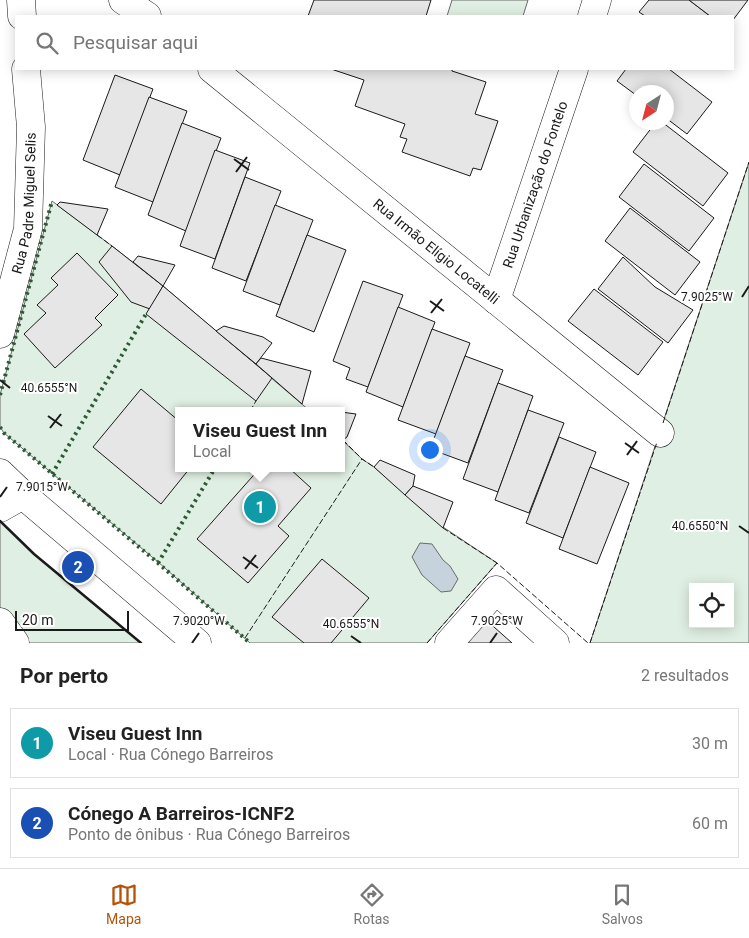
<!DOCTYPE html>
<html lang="pt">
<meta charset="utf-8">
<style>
:root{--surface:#fff;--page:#f2f2f2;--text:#222;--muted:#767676;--line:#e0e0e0;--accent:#b45309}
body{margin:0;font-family:Roboto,sans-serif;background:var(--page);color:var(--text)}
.controls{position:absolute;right:15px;bottom:15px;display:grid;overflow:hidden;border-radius:0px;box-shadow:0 2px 12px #0003}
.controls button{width:45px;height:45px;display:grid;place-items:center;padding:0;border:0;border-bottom:1px solid var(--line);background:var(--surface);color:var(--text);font:25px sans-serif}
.compass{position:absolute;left:629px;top:85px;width:45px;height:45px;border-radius:50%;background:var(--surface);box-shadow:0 2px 12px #0003;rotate:216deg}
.scale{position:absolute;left:15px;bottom:12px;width:114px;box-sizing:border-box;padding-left:5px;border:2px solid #1a1a1a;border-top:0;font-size:14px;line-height:18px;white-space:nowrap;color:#1a1a1a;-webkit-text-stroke:4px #fff;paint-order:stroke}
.you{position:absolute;left:429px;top:449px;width:18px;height:18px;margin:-12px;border:4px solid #fff;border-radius:50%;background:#1a73e8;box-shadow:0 0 0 8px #1a73e833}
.badge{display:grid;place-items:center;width:32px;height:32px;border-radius:50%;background:var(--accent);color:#fff;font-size:16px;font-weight:700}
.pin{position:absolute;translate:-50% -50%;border:2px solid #fff;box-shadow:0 1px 5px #0006}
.popup{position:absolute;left:175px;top:407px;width:170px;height:65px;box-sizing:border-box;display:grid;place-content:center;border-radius:0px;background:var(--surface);filter:drop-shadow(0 1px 4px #0005);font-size:16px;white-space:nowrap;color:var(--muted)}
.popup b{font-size:19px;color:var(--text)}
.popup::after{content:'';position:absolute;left:50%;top:100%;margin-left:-10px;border:10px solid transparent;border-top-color:var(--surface)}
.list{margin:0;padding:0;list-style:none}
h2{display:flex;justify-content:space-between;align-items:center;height:65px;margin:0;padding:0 20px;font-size:21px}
h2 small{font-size:16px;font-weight:400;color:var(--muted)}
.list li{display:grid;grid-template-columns:32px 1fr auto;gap:15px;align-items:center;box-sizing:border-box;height:70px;margin:0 10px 10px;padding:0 10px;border:1px solid var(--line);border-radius:0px}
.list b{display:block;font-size:19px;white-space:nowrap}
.list p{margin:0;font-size:16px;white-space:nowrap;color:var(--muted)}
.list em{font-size:16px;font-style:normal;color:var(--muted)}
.icon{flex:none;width:28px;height:28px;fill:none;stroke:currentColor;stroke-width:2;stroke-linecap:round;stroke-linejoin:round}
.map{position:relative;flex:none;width:749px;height:643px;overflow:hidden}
.search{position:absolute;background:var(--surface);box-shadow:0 2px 12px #0003;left:15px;right:15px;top:15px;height:55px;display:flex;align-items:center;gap:12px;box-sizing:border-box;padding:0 18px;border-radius:0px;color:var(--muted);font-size:19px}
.sheet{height:225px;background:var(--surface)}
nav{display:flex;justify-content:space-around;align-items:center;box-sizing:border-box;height:70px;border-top:1px solid var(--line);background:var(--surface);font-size:14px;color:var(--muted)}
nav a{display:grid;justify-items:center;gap:2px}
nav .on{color:var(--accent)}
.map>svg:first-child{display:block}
.green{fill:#e0efe3;stroke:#6a6a6a;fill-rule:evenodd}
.water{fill:#c6d2dc;stroke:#6a6a6a}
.building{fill:#e6e6e6;stroke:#1a1a1a}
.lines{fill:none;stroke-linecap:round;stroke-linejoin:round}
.minor-casing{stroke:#1a1a1a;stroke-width:29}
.major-casing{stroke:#1a1a1a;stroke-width:29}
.minor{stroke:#fff;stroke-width:28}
.major{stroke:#fff;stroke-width:28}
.hedge{stroke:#2b5a34;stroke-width:4;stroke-dasharray:2.5 4;stroke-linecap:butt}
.fence{stroke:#1a1a1a;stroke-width:1;stroke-dasharray:6 2.5;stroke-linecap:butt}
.wall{stroke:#1a1a1a;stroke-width:2.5}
.ticks{fill:none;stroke:#1a1a1a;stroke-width:2}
.labels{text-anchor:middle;stroke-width:4;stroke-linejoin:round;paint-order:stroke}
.street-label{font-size:14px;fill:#1a1a1a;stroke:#fff}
.ticks-label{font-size:12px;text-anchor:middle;fill:#1a1a1a;stroke:#fff;stroke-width:4;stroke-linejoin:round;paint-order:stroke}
</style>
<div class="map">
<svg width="749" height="643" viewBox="0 0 749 643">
<rect width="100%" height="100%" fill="#fff"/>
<g class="green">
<polygon points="452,0 528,0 523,16 447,16"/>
<path d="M749,162v481h-159zM693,587h37v37h-37z"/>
<polygon points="52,201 112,246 163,286 310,411 179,411 179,468 341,468 341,439 362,459 374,467 443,527 497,563 427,643 250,643 158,562 4,433 0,427 0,395"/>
<polygon points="0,521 34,554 141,643 0,643"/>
</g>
<polygon class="water" points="420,543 432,544 443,560 450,566 458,579 451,591 441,592 422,575 412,557"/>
<g class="building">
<polygon points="314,0 431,0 426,16 308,16"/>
<polygon points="649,0 689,0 710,16 645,16 639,12"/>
<polygon points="689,0 748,0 733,20 733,16 710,16"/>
<polygon points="331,69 452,69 452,71 486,82 475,114 498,121 481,170 473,168 470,176 402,152 407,139 400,137 405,124 355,106 364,80"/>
<polygon points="626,69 669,69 712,102 687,134 666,118 666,92 636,92 636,95 617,81"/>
<polygon points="115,75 153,89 120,175 83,160"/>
<polygon points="149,97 187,111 153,202 115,187"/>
<polygon points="656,122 662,122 728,173 703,206 633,152"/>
<polygon points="182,123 221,138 186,231 148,215"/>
<polygon points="215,150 250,163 215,259 180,246"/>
<polygon points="644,164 714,218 689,251 619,197"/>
<polygon points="245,177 281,191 246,281 212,268"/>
<polygon points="60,202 108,209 97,235 57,205"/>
<polygon points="275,205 313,220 280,305 243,291"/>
<polygon points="630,208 700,262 675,295 605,241"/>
<polygon points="307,235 346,250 314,332 276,316"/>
<polygon points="112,246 163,286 150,309 131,302 99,262"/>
<polygon points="77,253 118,295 95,318 102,325 55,368 24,334 46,313 37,305 58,285 51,278"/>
<polygon points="138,256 175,265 163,286 133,262"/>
<polygon points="623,257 655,287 693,310 668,343 598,289"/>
<polygon points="363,281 403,295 368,387 346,379 350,368 333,361"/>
<polygon points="163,286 272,378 256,401 146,314"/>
<polygon points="594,289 663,342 638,375 568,321"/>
<polygon points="398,307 435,322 403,407 366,392"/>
<polygon points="224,326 263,337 272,343 256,364 216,331"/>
<polygon points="432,329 470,343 436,434 398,420"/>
<polygon points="465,356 503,370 468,463 430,449"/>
<polygon points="261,358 311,371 302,404 256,364"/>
<polygon points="498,383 533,396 498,492 463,479"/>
<polygon points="141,389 179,421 179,468 190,468 161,504 93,447"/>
<polygon points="307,408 332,411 310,411"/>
<polygon points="528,410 564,423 529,513 495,500"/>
<polygon points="341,412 356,414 347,437 343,440 341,439"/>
<polygon points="559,437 596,452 563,538 526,523"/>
<polygon points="380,460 415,475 413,486 405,495 374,467"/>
<polygon points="590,467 629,483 597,564 559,549"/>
<polygon points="260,468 289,468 311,488 278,526 289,536 248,583 197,539"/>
<polygon points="413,486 453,502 443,528 405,495"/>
<polygon points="322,559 369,598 331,643 304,643 272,617"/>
<polygon points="485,619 512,643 464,643"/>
</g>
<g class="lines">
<defs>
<g id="minor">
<polyline points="21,0 22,16"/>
<polyline points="123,0 147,16"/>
<polyline points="592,16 597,0"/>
<path id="s1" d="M212,69l448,364"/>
<path id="s2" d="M496,300l78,-231"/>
<path id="s3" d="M0,334l28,-105 3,-102 -5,-58"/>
<polyline points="0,508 23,495"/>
<polyline points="0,622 15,643"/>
<polyline points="449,643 496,590 555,643"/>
</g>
<polyline id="major" points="0,473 23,495 197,643"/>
</defs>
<use href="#minor" class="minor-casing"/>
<use href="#major" class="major-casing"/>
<use href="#minor" class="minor"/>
<use href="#major" class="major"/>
<g class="hedge">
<polyline points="0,395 52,201"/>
<polyline points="0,427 4,433 158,563 250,643"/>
<polyline points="52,474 146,314"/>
<polyline points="158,563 215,468"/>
</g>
<g class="fence">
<polyline points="97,235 112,246"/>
<polyline points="250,411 256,401"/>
<polyline points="663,423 749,162"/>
<polyline points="343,440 362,459 374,467"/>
<polyline points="443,528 497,563"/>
<polyline points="245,638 362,459"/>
<polyline points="427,643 497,563 588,643"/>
<polyline points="590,643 657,442"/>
</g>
<polyline class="wall" points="0,521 34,554 141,643"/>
</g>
<path class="ticks" d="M234,159l15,11M236,172l11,-15M742,297l7,-11M430,301l14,10M431,313l11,-14M0,380l10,8M48,416l14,10M50,428l11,-14M625,443l14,10M627,455l10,-14M0,497l7,-10M739,526l10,7M243,557l15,11M245,569l11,-14M351,636l10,7M192,643l7,-10M490,643l7,-10"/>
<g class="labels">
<g class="street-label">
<text dy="5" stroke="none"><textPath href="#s2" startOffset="122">Rua Urbanização do Fontelo</textPath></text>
<text dy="5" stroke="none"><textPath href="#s3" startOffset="134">Rua Padre Miguel Selis</textPath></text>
<text dy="5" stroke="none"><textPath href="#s1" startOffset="289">Rua Irmão Elígio Locatelli</textPath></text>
</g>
</g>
<g class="ticks-label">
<text x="707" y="301">7.9025°W</text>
<text x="49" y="392">40.6555°N</text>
<text x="42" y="491">7.9015°W</text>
<text x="700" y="530">40.6550°N</text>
<text x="199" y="625">7.9020°W</text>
<text x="497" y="625">7.9025°W</text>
<text x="351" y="628">40.6555°N</text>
</g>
</svg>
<div class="controls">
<button><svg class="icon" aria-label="locate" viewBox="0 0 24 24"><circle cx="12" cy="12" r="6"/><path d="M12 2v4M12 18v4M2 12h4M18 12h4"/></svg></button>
</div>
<svg class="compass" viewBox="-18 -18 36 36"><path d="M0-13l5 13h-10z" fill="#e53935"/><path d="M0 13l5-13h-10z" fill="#767676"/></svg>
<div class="scale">20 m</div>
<div class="you"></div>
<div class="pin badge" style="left:260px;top:507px;background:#0f9aa8">1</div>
<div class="popup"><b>Viseu Guest Inn</b>Local</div>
<div class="pin badge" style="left:78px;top:567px;background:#1a4fb4">2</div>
<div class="search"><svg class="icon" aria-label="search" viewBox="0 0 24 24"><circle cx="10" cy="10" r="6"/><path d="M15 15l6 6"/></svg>Pesquisar aqui</div>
</div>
<section class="sheet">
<h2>Por perto<small>2 resultados</small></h2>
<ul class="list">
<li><span class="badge" style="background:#0f9aa8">1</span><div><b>Viseu Guest Inn</b><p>Local · Rua Cónego Barreiros</p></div><em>30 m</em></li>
<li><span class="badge" style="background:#1a4fb4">2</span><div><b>Cónego A Barreiros-ICNF2</b><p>Ponto de ônibus · Rua Cónego Barreiros</p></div><em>60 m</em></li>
</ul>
</section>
<nav>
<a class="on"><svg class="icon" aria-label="map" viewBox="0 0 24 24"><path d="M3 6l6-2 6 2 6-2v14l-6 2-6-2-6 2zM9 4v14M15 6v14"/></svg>Mapa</a>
<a><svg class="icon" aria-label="directions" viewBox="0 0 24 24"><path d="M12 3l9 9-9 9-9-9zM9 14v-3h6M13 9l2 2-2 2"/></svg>Rotas</a>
<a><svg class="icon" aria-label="saved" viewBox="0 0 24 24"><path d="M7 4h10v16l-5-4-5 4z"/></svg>Salvos</a>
</nav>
